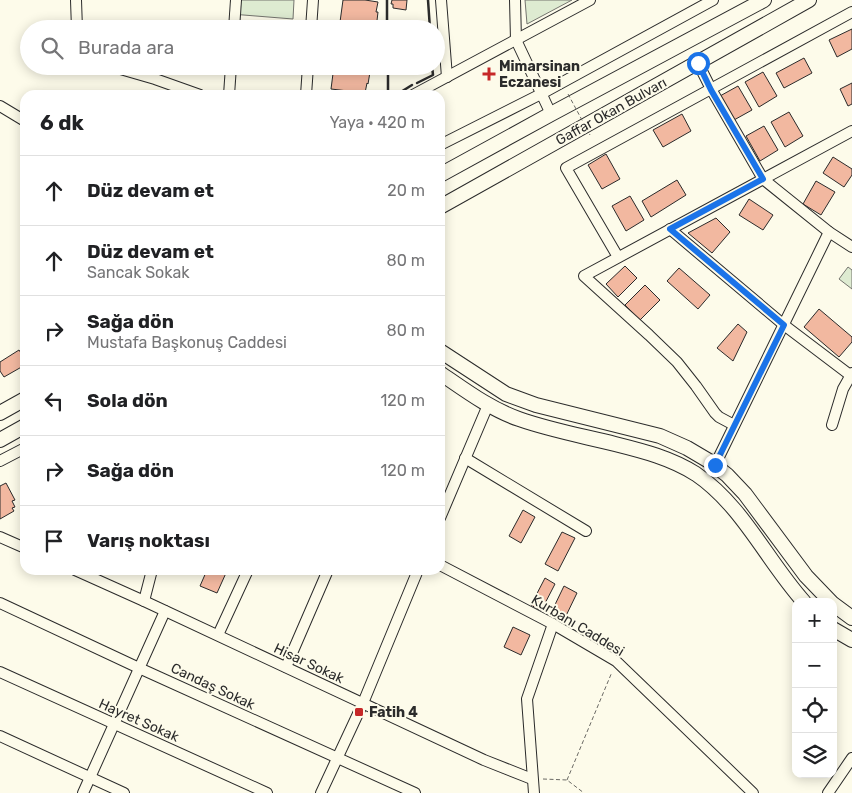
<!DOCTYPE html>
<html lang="tr">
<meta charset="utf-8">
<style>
:root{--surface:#fff;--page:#f6f6f6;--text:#202124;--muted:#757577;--line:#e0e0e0}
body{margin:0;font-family:Rubik,sans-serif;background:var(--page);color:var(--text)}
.controls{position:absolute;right:15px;bottom:15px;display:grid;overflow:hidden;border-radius:10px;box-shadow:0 2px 12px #0003}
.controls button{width:45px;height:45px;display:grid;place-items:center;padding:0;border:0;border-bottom:1px solid var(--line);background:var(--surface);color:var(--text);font:25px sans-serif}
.stop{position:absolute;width:15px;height:15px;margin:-11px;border:4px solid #1a73e8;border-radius:50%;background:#fff}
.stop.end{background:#1a73e8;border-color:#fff;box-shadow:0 1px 5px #0008}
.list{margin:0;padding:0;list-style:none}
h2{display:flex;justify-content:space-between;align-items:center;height:65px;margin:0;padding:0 20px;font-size:21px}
h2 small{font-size:16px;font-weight:400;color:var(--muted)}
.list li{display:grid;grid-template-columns:32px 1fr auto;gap:15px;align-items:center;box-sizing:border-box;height:70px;padding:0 20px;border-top:1px solid var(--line)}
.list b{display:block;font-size:19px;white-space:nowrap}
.list p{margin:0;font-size:16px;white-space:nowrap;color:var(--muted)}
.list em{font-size:16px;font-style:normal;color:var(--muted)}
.icon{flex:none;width:28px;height:28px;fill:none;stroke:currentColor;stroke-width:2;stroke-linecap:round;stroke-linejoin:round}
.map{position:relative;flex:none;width:852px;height:793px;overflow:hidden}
.search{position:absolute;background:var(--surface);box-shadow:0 2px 12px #0003;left:20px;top:20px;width:425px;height:55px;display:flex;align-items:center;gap:12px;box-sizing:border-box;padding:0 18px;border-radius:28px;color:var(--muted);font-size:19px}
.panel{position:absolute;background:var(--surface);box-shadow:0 2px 12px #0003;left:20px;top:90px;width:425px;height:485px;border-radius:15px}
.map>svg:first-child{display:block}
.green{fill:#deebd1;stroke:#74746e}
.building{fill:#f2b8a0;stroke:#2b2b2b}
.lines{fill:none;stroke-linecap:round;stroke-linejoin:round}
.minor-casing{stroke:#2b2b2b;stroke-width:12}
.highway-casing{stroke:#2b2b2b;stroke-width:16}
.path{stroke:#6a6964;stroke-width:1;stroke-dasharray:4 2.5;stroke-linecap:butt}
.minor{stroke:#fdfbea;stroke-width:10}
.highway{stroke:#fdfbea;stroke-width:14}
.path-bridge{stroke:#6a6964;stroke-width:1;stroke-dasharray:4 2.5;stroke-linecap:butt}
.wall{stroke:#2b2b2b;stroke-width:2.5}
.route{stroke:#1a73e8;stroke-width:6}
.poi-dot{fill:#c62828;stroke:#fdfbea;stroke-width:2}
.labels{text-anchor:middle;stroke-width:4;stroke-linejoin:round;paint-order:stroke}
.poi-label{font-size:14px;font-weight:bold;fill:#2b2b2b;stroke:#fdfbea;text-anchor:start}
.street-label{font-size:14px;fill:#2b2b2b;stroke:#fdfbea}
</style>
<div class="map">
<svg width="852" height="793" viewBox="0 0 852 793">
<rect width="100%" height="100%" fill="#fdfbea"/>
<g class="green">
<polygon points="232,0 294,0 293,19 231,14"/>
<polygon points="525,0 572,0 527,24"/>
<polygon points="848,267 852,270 852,289 839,279"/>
</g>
<g class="building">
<polygon points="343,0 365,0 378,2 376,12 378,12 376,29 354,29 355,24 340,22"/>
<polygon points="392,0 407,0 406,10 393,8 393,4 391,4"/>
<polygon points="852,29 852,49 837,57 829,40"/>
<polygon points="804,58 812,73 784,88 776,73"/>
<polygon points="334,66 371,66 368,84 367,83 365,93 331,89"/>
<polygon points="763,72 777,96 759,107 745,82"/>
<polygon points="852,83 852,104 848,106 840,89"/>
<polygon points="738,86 752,110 734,120 720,96"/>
<polygon points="789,112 803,136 785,147 771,122"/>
<polygon points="682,114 691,131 663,147 653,130"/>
<polygon points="764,126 778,150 760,161 746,136"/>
<polygon points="606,154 620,179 602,189 588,165"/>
<polygon points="833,157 852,169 852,175 844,187 823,173"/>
<polygon points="677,180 686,195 651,217 642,201"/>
<polygon points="816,181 835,192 821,215 803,204"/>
<polygon points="630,196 644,220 626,231 612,206"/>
<polygon points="749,199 773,215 763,230 739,215"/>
<polygon points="716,218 730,232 712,253 688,233"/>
<polygon points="625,266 637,278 618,297 606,284"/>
<polygon points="679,268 710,295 698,309 667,281"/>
<polygon points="645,285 660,300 640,320 625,305"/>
<polygon points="819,309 852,337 852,342 839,357 804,327"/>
<polygon points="738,324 747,332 733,361 717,348"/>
<polygon points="19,350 25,359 25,365 4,377 0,371 0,362"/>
<polygon points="6,483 15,500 12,501 15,507 12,508 14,511 0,519 0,486"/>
<polygon points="523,510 535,517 521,543 509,536"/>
<polygon points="562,532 575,538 558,571 545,564"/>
<polygon points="169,570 182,570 180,574"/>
<polygon points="207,570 218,570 226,573 217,593 200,586"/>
<polygon points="545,578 555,584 541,611 531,605"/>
<polygon points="564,586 577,593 563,622 550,615"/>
<polygon points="513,627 530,635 521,655 504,647"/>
</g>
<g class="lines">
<defs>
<g id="minor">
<polyline points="76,0 77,29"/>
<polyline points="441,0 447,77"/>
<polyline points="515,0 516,40 551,114"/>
<polyline points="234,29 236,0"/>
<polyline points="311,29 313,0"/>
<polyline points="698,63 711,89 763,179 829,232 852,247"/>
<polyline points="110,66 155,79 200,95"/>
<polyline points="229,95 231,66"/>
<polyline points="306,95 308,66"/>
<polyline points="413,95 590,0"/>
<polyline points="0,106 25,121"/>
<polyline points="440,145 541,94 713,0"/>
<polyline points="670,229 784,325 850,375"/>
<polyline points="618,257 566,168 852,12"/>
<polyline points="734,425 719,417 715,413 696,386 677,362 649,335 584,276 852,131"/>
<polyline points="832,425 843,389 852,373"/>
<polyline points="465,458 586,531"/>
<polyline points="0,461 25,448"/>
<polyline points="715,465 829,232"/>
<polyline points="440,518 488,405"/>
<polyline points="0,537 25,548"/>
<polyline points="440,565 553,624 616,661 753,793"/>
<polyline points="75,570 144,601 484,760 532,779"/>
<polyline points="144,601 152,570"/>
<polyline points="0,603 139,668 415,793"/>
<polyline points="218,635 248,570"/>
<polyline points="286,667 328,570"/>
<polyline points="0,672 267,793"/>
<polyline points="0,736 124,793"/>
<polyline points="83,793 165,611"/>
<polyline points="321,793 363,703 418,570"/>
<polyline points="534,793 527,699 553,624"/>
<polyline points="828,793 852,758"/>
</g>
<g id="highway">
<polyline points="440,175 551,114 764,0"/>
<polyline points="440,207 809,0"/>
<polyline points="440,351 506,394 536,405 660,436 687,448 709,461 727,475 745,494 806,576 831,602"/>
<path d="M440,373c25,17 50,36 79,46 31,11 64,17 96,25 28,7 56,14 81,30 47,32 71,87 108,128"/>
<polyline points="0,413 25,399"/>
<polyline points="0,440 25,426"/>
<polyline points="833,604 852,618"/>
<polyline points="833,629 852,640"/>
</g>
</defs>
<use href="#minor" class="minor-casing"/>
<use href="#highway" class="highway-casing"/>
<g class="path">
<polyline points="543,779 567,780 584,793"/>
<polyline points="567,780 612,672"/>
</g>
<use href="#minor" class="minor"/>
<use href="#highway" class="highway"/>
<polyline class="path-bridge" points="568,94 590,135"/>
<g class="wall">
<polyline points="387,0 387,29"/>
<polyline points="428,0 430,29"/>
<polyline points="388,66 388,95"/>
<polyline points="417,83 433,75 432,66"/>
<polyline points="396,95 412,85"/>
</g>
</g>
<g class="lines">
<polyline class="route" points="698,63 711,90 763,179 670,229 784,325 715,465"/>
</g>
<g class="poi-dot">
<path d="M486.5 66.5h5v5h5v5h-5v5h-5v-5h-5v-5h5z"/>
<rect x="354" y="707" width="10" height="10" rx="2.5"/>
</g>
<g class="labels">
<g class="poi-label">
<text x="499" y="71">Mimarsinan<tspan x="499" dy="16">Eczanesi</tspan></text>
<text x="369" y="717">Fatih 4</text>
</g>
<g class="street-label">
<text transform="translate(611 111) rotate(-29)" y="5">Gaffar Okan Bulvarı</text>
<text transform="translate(578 625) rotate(31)" y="5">Kurbanı Caddesi</text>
<text transform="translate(309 663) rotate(25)" y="5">Hisar Sokak</text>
<text transform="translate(213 686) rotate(25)" y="5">Candaş Sokak</text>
<text transform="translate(139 720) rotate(24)" y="5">Hayret Sokak</text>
</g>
</g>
</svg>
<div class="controls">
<button>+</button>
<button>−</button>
<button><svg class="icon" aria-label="locate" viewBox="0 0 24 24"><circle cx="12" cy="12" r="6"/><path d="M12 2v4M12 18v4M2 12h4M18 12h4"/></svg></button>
<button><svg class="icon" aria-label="layers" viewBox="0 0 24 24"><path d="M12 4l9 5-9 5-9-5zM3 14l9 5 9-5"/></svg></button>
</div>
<div class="stop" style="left:698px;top:63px"></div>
<div class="stop end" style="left:715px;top:465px"></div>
<div class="search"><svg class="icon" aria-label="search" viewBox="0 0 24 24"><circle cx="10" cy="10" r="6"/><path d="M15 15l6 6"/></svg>Burada ara</div>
<section class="panel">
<h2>6 dk<small>Yaya · 420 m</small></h2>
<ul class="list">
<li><svg class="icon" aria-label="ahead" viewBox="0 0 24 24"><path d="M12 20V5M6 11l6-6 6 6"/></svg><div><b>Düz devam et</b></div><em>20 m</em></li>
<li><svg class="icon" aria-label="ahead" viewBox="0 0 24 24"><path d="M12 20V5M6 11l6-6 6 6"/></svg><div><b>Düz devam et</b><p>Sancak Sokak</p></div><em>80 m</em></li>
<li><svg class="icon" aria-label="right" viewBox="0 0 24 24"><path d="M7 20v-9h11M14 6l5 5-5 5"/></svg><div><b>Sağa dön</b><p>Mustafa Başkonuş Caddesi</p></div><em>80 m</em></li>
<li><svg class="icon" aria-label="left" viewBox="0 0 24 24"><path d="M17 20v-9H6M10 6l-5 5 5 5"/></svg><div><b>Sola dön</b></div><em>120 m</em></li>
<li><svg class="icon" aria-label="right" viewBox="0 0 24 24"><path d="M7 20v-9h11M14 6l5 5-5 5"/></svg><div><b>Sağa dön</b></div><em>120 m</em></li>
<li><svg class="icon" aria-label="arrive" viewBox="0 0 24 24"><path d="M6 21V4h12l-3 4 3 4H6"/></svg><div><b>Varış noktası</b></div></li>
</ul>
</section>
</div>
